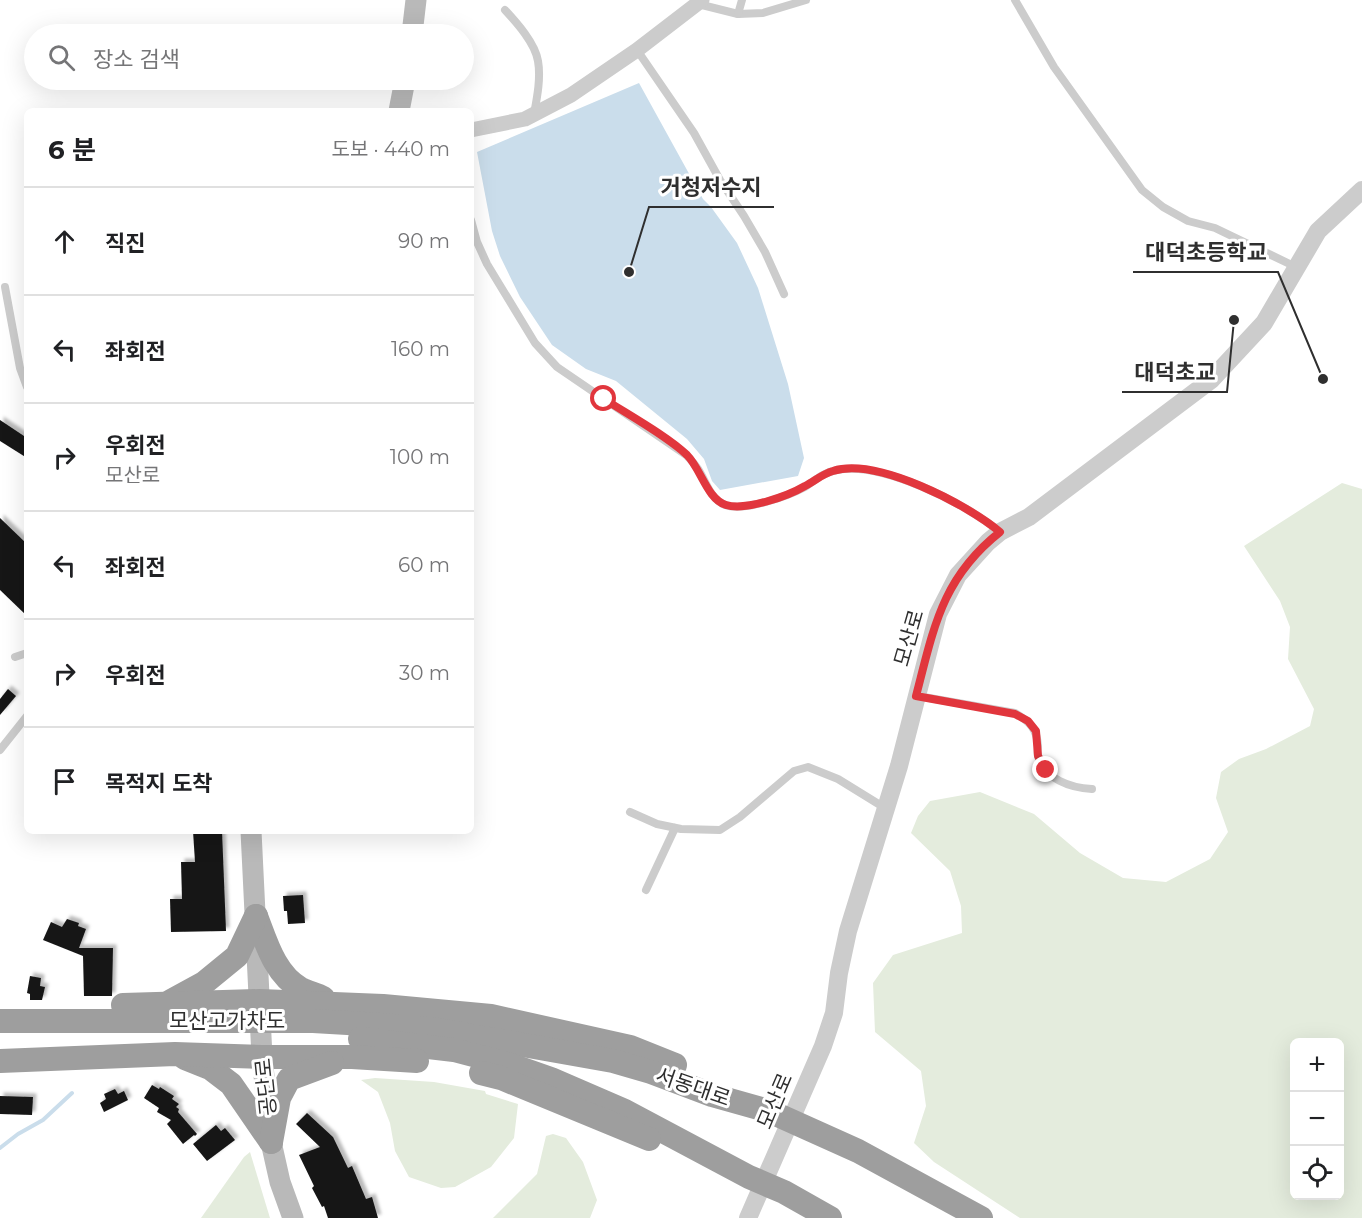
<!DOCTYPE html>
<html lang="ko">
<meta charset="utf-8">
<style>
:root{--surface:#fff;--page:#f6f6f6;--text:#202124;--muted:#757577;--line:#e0e0e0}
body{margin:0;font-family:Montserrat,"Noto Sans KR",sans-serif;background:var(--page);color:var(--text)}
.controls{position:absolute;right:18px;bottom:18px;display:grid;overflow:hidden;border-radius:9px;box-shadow:0 6px 24px #0002}
.controls button{width:54px;height:54px;display:grid;place-items:center;padding:0;border:0;border-bottom:2px solid var(--line);background:var(--surface);color:var(--text);font:30px sans-serif}
.stop{position:absolute;width:18px;height:18px;margin:-14px;border:4px solid #e1363d;border-radius:50%;background:#fff}
.stop.end{background:#e1363d;border-color:#fff;box-shadow:0 2px 6px #0008}
.list{margin:0;padding:0;list-style:none}
h2{display:flex;justify-content:space-between;align-items:center;height:78px;margin:0;padding:0 24px;font-size:26px}
h2 small{font-size:20px;font-weight:400;color:var(--muted)}
.list li{display:grid;grid-template-columns:39px 1fr auto;gap:18px;align-items:center;box-sizing:border-box;height:108px;padding:0 24px;border-top:2px solid var(--line)}
.list b{display:block;font-size:22px;white-space:nowrap}
.list p{margin:0;font-size:20px;white-space:nowrap;color:var(--muted)}
.list em{font-size:20px;font-style:normal;color:var(--muted)}
.icon{flex:none;width:33px;height:33px;fill:none;stroke:currentColor;stroke-width:2;stroke-linecap:round;stroke-linejoin:round}
.map{position:relative;flex:none;width:1362px;height:1218px;overflow:hidden}
.search{position:absolute;background:var(--surface);box-shadow:0 6px 24px #0002;left:24px;top:24px;width:450px;height:66px;display:flex;align-items:center;gap:15px;box-sizing:border-box;padding:0 21px;border-radius:33px;color:var(--muted);font-size:22px}
.panel{position:absolute;background:var(--surface);box-shadow:0 6px 24px #0002;left:24px;top:108px;width:450px;height:726px;border-radius:9px}
.map>svg:first-child{display:block}
.green{fill:#e4ecdd;fill-rule:evenodd}
.water{fill:#caddeb}
.lines{fill:none;stroke-linecap:round;stroke-linejoin:round}
.stream{stroke:#caddeb;stroke-width:4}
.building{fill:#161616;filter:url(#shadow)}
.service{stroke:#ccc;stroke-width:8}
.minor{stroke:#ccc;stroke-width:15}
.tertiary{stroke:#ccc;stroke-width:18}
.secondary{stroke:#b9b9b9;stroke-width:21}
.trunk{stroke:#9e9e9e;stroke-width:24}
.route{stroke:#e1363d;stroke-width:8}
.labels{text-anchor:middle;stroke-width:6;stroke-linejoin:round;paint-order:stroke}
.street-label{font-size:21px;fill:#2f2f2f;stroke:#fff}
.leader{fill:none;stroke:#2f2f2f;stroke-width:2}
.callout-dot{fill:#2f2f2f;stroke:#fff;stroke-width:2}
.callout-label{font-size:22px;text-anchor:middle;font-weight:bold;fill:#2f2f2f;stroke:#fff;stroke-width:6;stroke-linejoin:round;paint-order:stroke}
</style>
<div class="map">
<svg width="1362" height="1218" viewBox="0 0 1362 1218">
<defs>
<filter id="shadow"><feDropShadow dx="3.5" dy="-3.5" stdDeviation="1.5" flood-color="#0004"/></filter>
</defs>
<rect width="100%" height="100%" fill="#fff"/>
<g class="green">
<path d="M1342,483l20,6v729h-342l-86,-56 -20,-19 12,-37 -5,-35 -46,-39 -2,-49 20,-28 69,-22 -1,-27 -11,-35 -39,-38 7,-17 12,-15 50,-9 54,22 46,39 43,25 43,4 44,-23 18,-27 -12,-34 5,-26 18,-13 27,-10 44,-23 4,-17 -26,-50 2,-32 -10,-26 -36,-55zM1340,1042v154h-46v-154z"/>
<polygon points="375,1078 434,1082 485,1091 486,1094 518,1104 514,1138 491,1167 455,1187 441,1188 409,1177 395,1151 390,1123 378,1092 361,1080"/>
<polygon points="553,1134 566,1138 583,1162 597,1200 590,1218 493,1218 537,1174 546,1136"/>
<polygon points="250,1152 270,1218 201,1218 244,1157"/>
</g>
<polygon class="water" points="639,83 703,199 711,207 737,243 758,288 788,384 804,458 798,476 720,490 712,481 704,459 687,439 616,381 586,369 552,345 520,297 500,256 492,231 477,152"/>
<g class="lines">
<polyline class="stream" points="0,1148 18,1134 43,1120 72,1093"/>
</g>
<g class="building">
<polygon points="0,420 27,438 27,458 0,441"/>
<polygon points="0,518 27,544 27,616 0,590"/>
<polygon points="8,689 16,696 0,715 0,699"/>
<polygon points="193,831 222,831 226,931 171,932 170,899 182,899 181,862 195,862"/>
<polygon points="303,895 305,923 288,924 287,911 284,911 283,896"/>
<polygon points="67,919 79,923 78,926 86,929 79,948 113,948 112,996 84,996 83,956 43,940 51,922 62,927"/>
<polygon points="30,976 41,978 40,986 45,987 42,1000 30,1000 30,994 27,993"/>
<polygon points="152,1085 159,1089 160,1087 174,1096 172,1099 179,1104 176,1107 179,1109 178,1112 197,1134 195,1136 194,1135 183,1144 167,1124 171,1120 157,1112 159,1108 144,1098"/>
<polygon points="115,1089 118,1094 124,1091 128,1100 104,1112 100,1103 106,1099 104,1094"/>
<polygon points="0,1096 33,1097 32,1115 0,1114"/>
<polygon points="307,1113 333,1137 348,1168 352,1166 366,1199 372,1197 378,1218 328,1218 324,1206 322,1207 312,1188 314,1186 299,1155 320,1147 296,1124"/>
<polygon points="216,1125 221,1131 225,1128 235,1140 207,1161 193,1144"/>
</g>
<g class="lines">
<g class="service">
<polyline points="1015,0 1054,67 1142,190 1163,207 1188,221 1215,228 1296,267"/>
<polyline points="698,4 738,14 763,13 806,0"/>
<path d="M505,10c12,13 30,33 33,51 3,17 -1,37 -4,53"/>
<polyline points="738,14 742,0"/>
<polyline points="637,50 694,133 720,180 744,216 765,252 784,294"/>
<path d="M471,220l6,22 10,22 48,79 22,24 129,88c4,4 9,9 12,14 8,12 12,30 27,36 19,7 63,-9 80,-18 10,-7 19,-15 32,-17 45,-9 128,33 163,62"/>
<polyline points="5,287 20,368 27,387"/>
<polyline points="15,657 27,653"/>
<path d="M918,696l97,17c15,9 22,16 23,33 0,4 -1,7 0,10 6,23 33,32 54,33"/>
<polyline points="0,750 27,716"/>
<polyline points="630,812 657,824 681,829 720,830 740,817 794,771 808,767 838,779 885,808"/>
<polyline points="646,890 675,828"/>
</g>
<polyline class="minor" points="471,130 525,119 571,95 637,50 702,0"/>
<polyline class="tertiary" points="748,1218 823,1046 834,1013 839,973 848,931 899,766 938,614 958,575 988,542 1000,532 1029,517 1211,380 1264,323 1318,231 1362,190"/>
<g class="secondary">
<polyline points="412,34 416,0"/>
<polyline points="399,111 405,80"/>
<polyline points="251,831 262,1057 271,1142 280,1182 293,1218"/>
</g>
<g class="trunk">
<path d="M256,916c10,26 19,59 45,73 7,4 15,5 22,9"/>
<polyline points="171,1001 204,983 237,956 256,916"/>
<polyline points="123,1005 260,1001 383,1006 491,1016 630,1047 675,1065"/>
<polyline points="0,1021 313,1021 382,1025 439,1030 613,1061 651,1072 712,1095 769,1111 858,1151 981,1218"/>
<polyline points="360,1039 454,1050 511,1065 551,1079 625,1111 749,1177 784,1192 830,1218"/>
<polyline points="185,1058 210,1068 231,1084 271,1142"/>
<polyline points="0,1061 175,1054 262,1057 352,1057 417,1061"/>
<polyline points="481,1073 501,1078 649,1139"/>
<polyline points="271,1142 279,1098 289,1079 332,1063"/>
</g>
</g>
<g class="lines">
<path class="route" d="M604,399c25,16 63,37 83,56 14,14 20,44 39,50 20,6 62,-9 79,-19 10,-5 17,-12 28,-15 43,-14 134,33 167,61 -58,46 -66,95 -84,164l99,18 13,7 8,10 2,25 8,14"/>
</g>
<g class="labels">
<g class="street-label">
<text transform="translate(909 638) rotate(-74)" y="7">모산로</text>
<text x="227" y="1028">모산고가차도</text>
<text transform="translate(266 1087) rotate(-96)" y="7">공단로</text>
<text transform="translate(693 1087) rotate(19)" y="7">서동대로</text>
<text transform="translate(775 1101) rotate(-67)" y="7">모산로</text>
</g>
</g>
<path class="leader" d="M629 272L649 207H774M1323 379L1278 272H1133M1234 320L1227 392H1122"/>
<g class="callout-dot">
<circle cx="629" cy="272" r="6"/>
<circle cx="1323" cy="379" r="6"/>
<circle cx="1234" cy="320" r="6"/>
</g>
<g class="callout-label">
<text x="711" y="195">거청저수지</text>
<text x="1206" y="260">대덕초등학교</text>
<text x="1175" y="380">대덕초교</text>
</g>
</svg>
<div class="controls">
<button>+</button>
<button>−</button>
<button><svg class="icon" aria-label="locate" viewBox="0 0 24 24"><circle cx="12" cy="12" r="6"/><path d="M12 2v4M12 18v4M2 12h4M18 12h4"/></svg></button>
</div>
<div class="stop" style="left:604px;top:399px"></div>
<div class="stop end" style="left:1046px;top:770px"></div>
<div class="search"><svg class="icon" aria-label="search" viewBox="0 0 24 24"><circle cx="10" cy="10" r="6"/><path d="M15 15l6 6"/></svg>장소 검색</div>
<section class="panel">
<h2>6 분<small>도보 · 440 m</small></h2>
<ul class="list">
<li><svg class="icon" aria-label="ahead" viewBox="0 0 24 24"><path d="M12 20V5M6 11l6-6 6 6"/></svg><div><b>직진</b></div><em>90 m</em></li>
<li><svg class="icon" aria-label="left" viewBox="0 0 24 24"><path d="M17 20v-9H6M10 6l-5 5 5 5"/></svg><div><b>좌회전</b></div><em>160 m</em></li>
<li><svg class="icon" aria-label="right" viewBox="0 0 24 24"><path d="M7 20v-9h11M14 6l5 5-5 5"/></svg><div><b>우회전</b><p>모산로</p></div><em>100 m</em></li>
<li><svg class="icon" aria-label="left" viewBox="0 0 24 24"><path d="M17 20v-9H6M10 6l-5 5 5 5"/></svg><div><b>좌회전</b></div><em>60 m</em></li>
<li><svg class="icon" aria-label="right" viewBox="0 0 24 24"><path d="M7 20v-9h11M14 6l5 5-5 5"/></svg><div><b>우회전</b></div><em>30 m</em></li>
<li><svg class="icon" aria-label="arrive" viewBox="0 0 24 24"><path d="M6 21V4h12l-3 4 3 4H6"/></svg><div><b>목적지 도착</b></div></li>
</ul>
</section>
</div>
